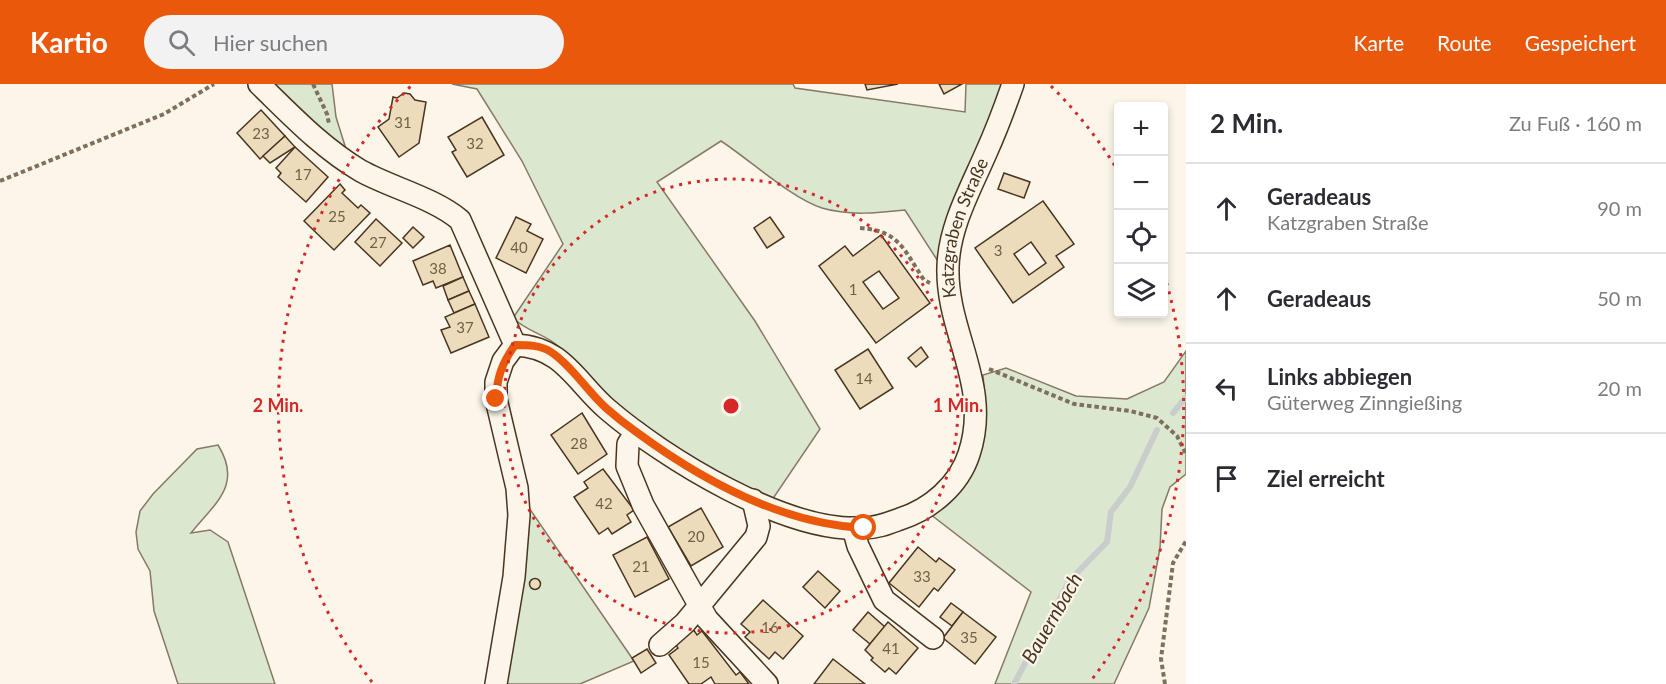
<!DOCTYPE html>
<html lang="de">
<meta charset="utf-8">
<style>
:root{--surface:#fff;--page:#f2f2f3;--text:#2b2b33;--muted:#7c7c81;--line:#e1e1e2;--accent:#ea580c}
body{margin:0;font-family:Lato,sans-serif;background:var(--page);color:var(--text)}
.controls{position:absolute;right:18px;top:18px;display:grid;overflow:hidden;border-radius:6px;box-shadow:0 3px 9px #0003}
.controls button{width:54px;height:54px;display:grid;place-items:center;padding:0;border:0;border-bottom:2px solid var(--line);background:var(--surface);color:var(--text);font:30px sans-serif}
.stop{position:absolute;width:18px;height:18px;margin:-14px;border:4px solid #ea580c;border-radius:50%;background:#fff}
.stop.end{background:#ea580c;border-color:#fff;box-shadow:0 2px 6px #0008}
.list{margin:0;padding:0;list-style:none}
h2{display:flex;justify-content:space-between;align-items:center;height:78px;margin:0;padding:0 24px;font-size:26px}
h2 small{font-size:20px;font-weight:400;color:var(--muted)}
.list li{display:grid;grid-template-columns:39px 1fr auto;gap:18px;align-items:center;box-sizing:border-box;height:90px;padding:0 24px;border-top:2px solid var(--line)}
.list b{display:block;font-size:22px;white-space:nowrap}
.list p{margin:0;font-size:20px;white-space:nowrap;color:var(--muted)}
.list em{font-size:20px;font-style:normal;color:var(--muted)}
.icon{flex:none;width:33px;height:33px;fill:none;stroke:currentColor;stroke-width:2;stroke-linecap:round;stroke-linejoin:round}
.map{position:relative;flex:none;width:1186px;height:600px;overflow:hidden}
header{display:flex;align-items:center;gap:36px;box-sizing:border-box;height:84px;padding:0 30px;background:var(--accent);color:#fff}
header strong{font-size:28px}
nav{display:flex;gap:33px;margin-inline-start:auto;font-size:21px}
.search{width:420px;height:54px;background:var(--page);display:flex;align-items:center;gap:15px;box-sizing:border-box;padding:0 21px;border-radius:33px;color:var(--muted);font-size:22px}
main{display:flex}
aside{flex:1;background:var(--surface)}
.map>svg:first-child{display:block}
.green{fill:#dce7d0;stroke:#887966;stroke-width:1.5}
.lines{fill:none;stroke-linecap:round;stroke-linejoin:round}
.stream{stroke:#c9cecd;stroke-width:6}
.building{fill:#ecdcbc;stroke:#4a3520;stroke-width:1.5;fill-rule:evenodd}
.minor-casing{stroke:#4a3520;stroke-width:24}
.path{stroke:#7f6f5c;stroke-width:4;stroke-dasharray:4.5 3;stroke-linecap:butt}
.minor{stroke:#fbf6e9;stroke-width:21}
.route{stroke:#ea580c;stroke-width:8}
.ring{fill:none;stroke:#d62828;stroke-width:3;stroke-dasharray:3 6}
.labels{text-anchor:middle;stroke-width:4.5;stroke-linejoin:round;paint-order:stroke}
.number-label{font-size:15px;fill:#725f47}
.street-label{font-size:18px;fill:#4a3520;stroke:#fbf6e9}
.water-label{font-size:20px;font-style:italic;fill:#4a3520;stroke:#fbf6e9}
.centre{fill:#d62828;stroke:#fbf6e9;stroke-width:3}
.ring-label{font-size:18px;text-anchor:middle;font-weight:bold;fill:#d62828;stroke:#fbf6e9;stroke-width:4.5;stroke-linejoin:round;paint-order:stroke}
</style>
<header>
<strong>Kartio</strong>
<div class="search"><svg class="icon" aria-label="search" viewBox="0 0 24 24"><circle cx="10" cy="10" r="6"/><path d="M15 15l6 6"/></svg>Hier suchen</div>
<nav><a>Karte</a><a>Route</a><a>Gespeichert</a></nav>
</header>
<main>
<div class="map">
<svg width="1186" height="600" viewBox="0 0 1186 600">
<rect width="100%" height="100%" fill="#fbf6e9"/>
<g class="green">
<polygon points="270,0 332,0 336,33 346,65 304,33"/>
<path d="M452,0h341l2,4 170,24 1,-28h40l-65,182 -36,-56c-28,3 -56,6 -83,-2 -31,-10 -72,-48 -101,-67l-64,41 98,139 65,108 -48,71c-56,-27 -119,-61 -167,-103 -17,-15 -29,-35 -46,-50 -13,-13 -32,-15 -46,-29l50,-74 -41,-83 -45,-72z"/>
<path d="M1186,267v123l-16,13 -8,22 -2,39 -11,60 -35,76h-119l36,-92 -101,-78c54,-48 60,-66 53,-139l23,-7 70,28 51,3 37,-17z"/>
<path d="M218,361c25,40 -3,58 -27,88l19,-3 18,12 47,142h-97l-24,-73 -4,-40 -12,-22 -2,-17 4,-21 13,-17 44,-45z"/>
<polygon points="525,418 634,577 580,600 503,600"/>
</g>
<g class="lines">
<g class="stream">
<polyline points="1173,329 1186,313"/>
<polyline points="1014,600 1070,496 1107,458 1111,428 1130,403 1157,346"/>
</g>
</g>
<g class="building">
<polygon points="865,0 898,0 867,6"/>
<polygon points="939,0 962,0 944,10"/>
<polygon points="404,9 410,10 415,16 426,18 419,59 399,73 378,43 389,35 393,13 397,14"/>
<polygon points="261,26 285,52 260,75 237,49"/>
<polygon points="482,33 504,71 467,93 452,68 456,66 448,53"/>
<polygon points="285,52 295,63 270,79 263,72"/>
<polygon points="295,63 328,93 306,118 278,93 281,89 276,84"/>
<polygon points="1004,89 1030,98 1024,114 998,105"/>
<polygon points="340,100 345,106 342,109 358,124 361,121 370,129 334,166 304,137"/>
<path d="M1043,117l31,43 -18,12 8,11 -51,36 -38,-55zM1031,158l15,21 -17,12 -15,-21z"/>
<polygon points="516,133 531,140 527,147 543,155 526,189 496,174"/>
<polygon points="770,133 784,153 767,164 754,144"/>
<polygon points="376,135 402,159 380,182 355,158"/>
<polygon points="413,143 424,153 413,164 403,154"/>
<path d="M881,151l49,68 -54,40 -57,-77 26,-20 8,10zM879,187l20,27 -16,11 -20,-27z"/>
<polygon points="450,161 463,193 436,204 433,197 423,201 413,177"/>
<polygon points="463,193 469,207 448,216 443,202"/>
<polygon points="469,207 475,220 454,229 448,216"/>
<polygon points="475,220 489,253 451,269 441,246 450,243 445,233"/>
<polygon points="921,263 928,273 916,283 908,274"/>
<polygon points="868,265 893,304 860,325 835,286"/>
<polygon points="582,329 607,370 578,390 551,351"/>
<polygon points="603,385 634,426 627,431 631,438 612,450 608,444 599,450 574,413 588,404 584,398"/>
<polygon points="701,424 723,463 691,482 668,443"/>
<polygon points="647,453 669,495 635,513 613,471"/>
<polygon points="918,463 936,478 939,474 955,486 938,507 934,504 919,523 889,499"/>
<polygon points="818,487 840,507 825,524 803,503"/>
<circle cx="535" cy="500" r="5.5"/>
<polygon points="763,516 803,552 783,575 775,568 769,575 745,553 750,548 741,540"/>
<polygon points="951,519 963,528 952,542 940,533"/>
<polygon points="868,528 885,543 870,560 853,546"/>
<polygon points="963,528 996,553 975,580 943,554"/>
<polygon points="888,538 918,564 896,590 889,584 885,588 871,576 873,574 865,566"/>
<polygon points="693,545 697,551 702,547 736,591 740,588 749,600 715,600 711,593 701,600 689,600 669,571 678,564 674,558"/>
<polygon points="647,565 656,579 641,589 632,574"/>
<polygon points="833,575 865,600 814,600"/>
</g>
<g class="lines">
<defs>
<g id="minor">
<path d="M259,0c32,31 63,64 102,87 31,17 73,27 99,49l55,125"/>
<path id="s1" d="M515,261c48,2 60,36 92,64 57,49 180,125 257,119 13,0 25,-5 36,-9 31,-10 59,-34 69,-65 23,-69 -23,-121 -21,-187 1,-40 22,-77 38,-114 10,-22 19,-46 27,-69"/>
<polyline points="636,348 628,360 627,382 643,421 707,535 767,600"/>
<polyline points="853,444 858,462 884,516 933,554"/>
<polyline points="660,561 685,539 756,453 759,442 753,416"/>
<polyline points="496,600 514,493 519,431 517,404 496,315 496,298 503,277 515,261"/>
</g>
</defs>
<use href="#minor" class="minor-casing"/>
<g class="path">
<polyline points="313,0 327,30 329,40"/>
<polyline points="0,97 164,30 214,0"/>
<path d="M860,144c40,3 43,21 64,52l6,3"/>
<polyline points="989,285 1074,320 1130,327 1157,334 1177,352 1186,370"/>
<polyline points="1165,600 1161,575 1173,479 1186,457"/>
</g>
<use href="#minor" class="minor"/>
</g>
<g class="lines">
<path class="route" d="M496,315c1,-22 6,-36 19,-54 13,0 25,0 36,7 21,14 36,39 55,56 9,8 19,16 29,23 65,48 147,93 229,97"/>
</g>
<g class="ring">
<circle cx="731" cy="322" r="227"/>
<path d="M372 598A453 453 0 0 1 411 2M1051 2A453 453 0 0 1 1117 85M1164 190A453 453 0 0 1 1090 598"/>
</g>
<g class="labels">
<g class="number-label">
<text x="403" y="44">31</text>
<text x="261" y="55">23</text>
<text x="475" y="65">32</text>
<text x="303" y="96">17</text>
<text x="337" y="138">25</text>
<text x="378" y="164">27</text>
<text x="519" y="169">40</text>
<text x="998" y="172">3</text>
<text x="438" y="190">38</text>
<text x="853" y="211">1</text>
<text x="465" y="249">37</text>
<text x="864" y="300">14</text>
<text x="579" y="365">28</text>
<text x="604" y="425">42</text>
<text x="696" y="458">20</text>
<text x="641" y="488">21</text>
<text x="922" y="498">33</text>
<text x="770" y="549">16</text>
<text x="969" y="559">35</text>
<text x="891" y="570">41</text>
<text x="701" y="584">15</text>
</g>
<g class="street-label">
<text dy="6" stroke="none"><textPath href="#s1" startOffset="772">Katzgraben Straße</textPath></text>
</g>
<g class="water-label">
<text transform="translate(1052 534) rotate(-60)" y="7">Bauernbach</text>
</g>
</g>
<circle cx="731" cy="322" r="9" class="centre"/>
<g class="ring-label">
<text x="958" y="328">1 Min.</text>
<text x="278" y="328">2 Min.</text>
</g>
</svg>
<div class="controls">
<button>+</button>
<button>−</button>
<button><svg class="icon" aria-label="locate" viewBox="0 0 24 24"><circle cx="12" cy="12" r="6"/><path d="M12 2v4M12 18v4M2 12h4M18 12h4"/></svg></button>
<button><svg class="icon" aria-label="layers" viewBox="0 0 24 24"><path d="M12 4l9 5-9 5-9-5zM3 14l9 5 9-5"/></svg></button>
</div>
<div class="stop" style="left:864px;top:444px"></div>
<div class="stop end" style="left:496px;top:315px"></div>
</div>
<aside>
<h2>2 Min.<small>Zu Fuß · 160 m</small></h2>
<ul class="list">
<li><svg class="icon" aria-label="ahead" viewBox="0 0 24 24"><path d="M12 20V5M6 11l6-6 6 6"/></svg><div><b>Geradeaus</b><p>Katzgraben Straße</p></div><em>90 m</em></li>
<li><svg class="icon" aria-label="ahead" viewBox="0 0 24 24"><path d="M12 20V5M6 11l6-6 6 6"/></svg><div><b>Geradeaus</b></div><em>50 m</em></li>
<li><svg class="icon" aria-label="left" viewBox="0 0 24 24"><path d="M17 20v-9H6M10 6l-5 5 5 5"/></svg><div><b>Links abbiegen</b><p>Güterweg Zinngießing</p></div><em>20 m</em></li>
<li><svg class="icon" aria-label="arrive" viewBox="0 0 24 24"><path d="M6 21V4h12l-3 4 3 4H6"/></svg><div><b>Ziel erreicht</b></div></li>
</ul>
</aside>
</main>
